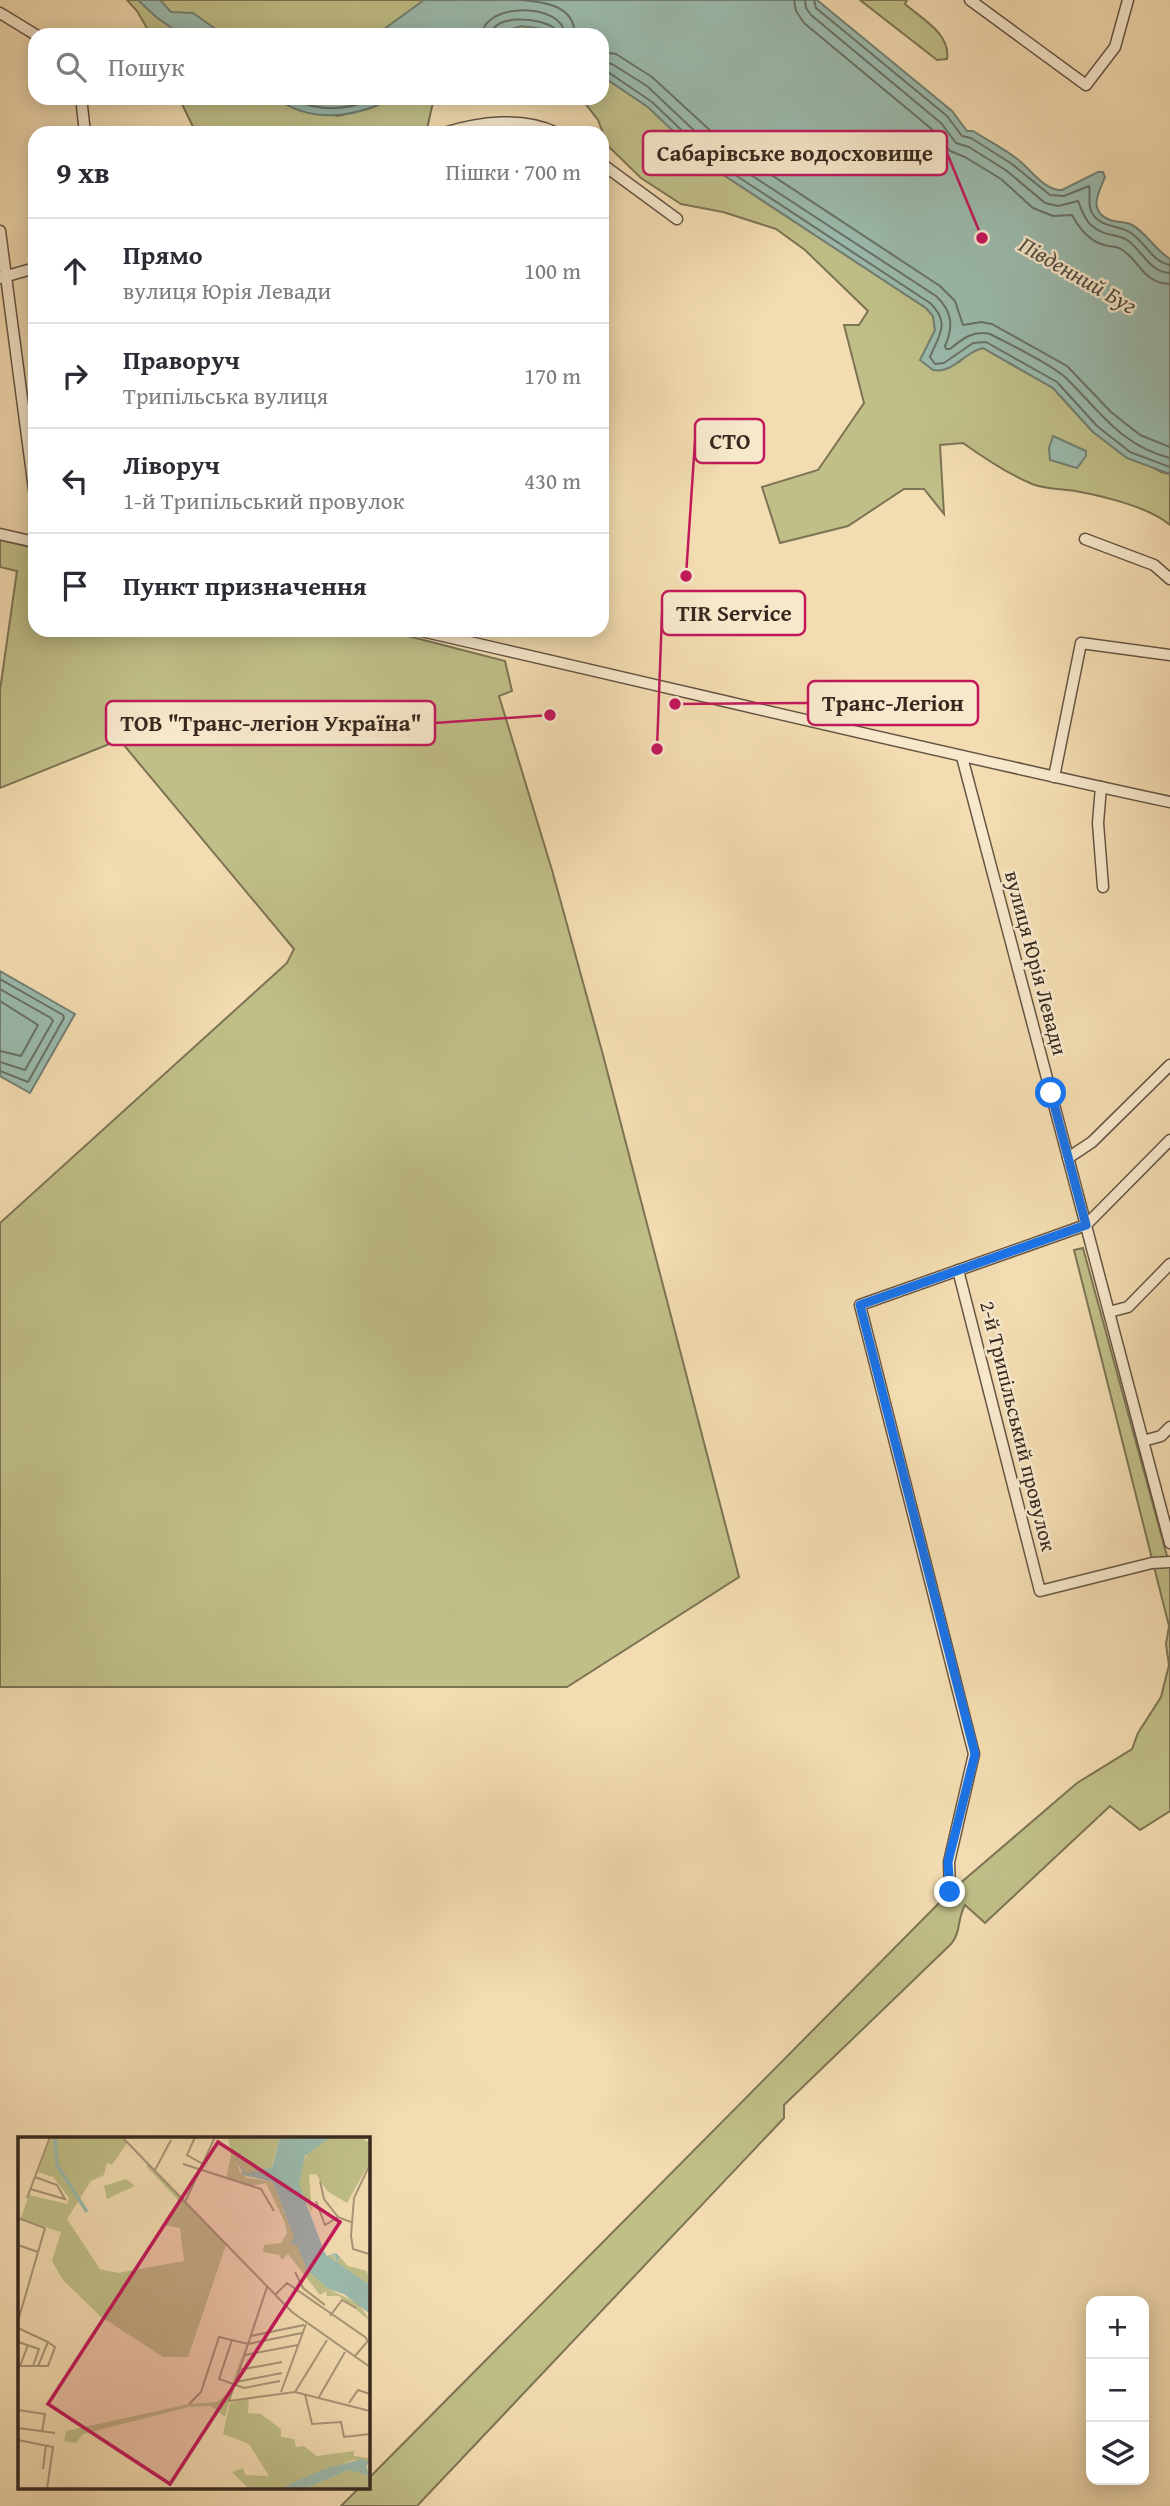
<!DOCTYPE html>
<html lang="uk">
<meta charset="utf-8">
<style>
:root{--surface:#fff;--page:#f2f2f3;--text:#2b2b33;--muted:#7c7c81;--line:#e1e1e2}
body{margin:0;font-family:"Gentium Book Plus",serif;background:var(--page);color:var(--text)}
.controls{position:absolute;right:21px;bottom:21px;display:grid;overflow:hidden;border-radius:14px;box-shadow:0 4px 18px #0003}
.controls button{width:63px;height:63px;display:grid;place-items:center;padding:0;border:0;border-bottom:2px solid var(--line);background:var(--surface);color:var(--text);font:35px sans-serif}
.stop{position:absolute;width:21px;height:21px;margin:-16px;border:5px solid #1a73e8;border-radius:50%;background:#fff}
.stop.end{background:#1a73e8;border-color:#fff;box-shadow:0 2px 7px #0008}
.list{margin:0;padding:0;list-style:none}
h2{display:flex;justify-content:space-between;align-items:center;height:91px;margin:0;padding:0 28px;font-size:30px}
h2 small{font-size:23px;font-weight:400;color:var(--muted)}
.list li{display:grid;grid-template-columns:46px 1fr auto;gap:21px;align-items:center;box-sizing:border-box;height:105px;padding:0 28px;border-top:2px solid var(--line)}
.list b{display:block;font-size:26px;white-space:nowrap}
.list p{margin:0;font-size:23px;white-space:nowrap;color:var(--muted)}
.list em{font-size:23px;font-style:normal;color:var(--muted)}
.icon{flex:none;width:38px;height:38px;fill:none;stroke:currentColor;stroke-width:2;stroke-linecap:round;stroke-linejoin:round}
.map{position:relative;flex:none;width:1170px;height:2506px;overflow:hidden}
.search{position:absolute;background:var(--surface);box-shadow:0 4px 18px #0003;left:28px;top:28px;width:581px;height:77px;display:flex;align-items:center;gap:18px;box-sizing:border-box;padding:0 24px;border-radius:21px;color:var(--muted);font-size:26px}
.panel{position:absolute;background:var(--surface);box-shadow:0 4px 18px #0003;left:28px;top:126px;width:581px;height:511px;border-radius:21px}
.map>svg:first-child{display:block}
.green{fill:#c0bf88;stroke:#7c7454;stroke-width:2}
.water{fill:#9bbbae;stroke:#738075;stroke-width:2}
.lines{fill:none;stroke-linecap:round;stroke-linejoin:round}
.shore{stroke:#697266;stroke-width:2}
.minor-casing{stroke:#654;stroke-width:13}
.minor{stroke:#f7e8cc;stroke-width:10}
.route{stroke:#1a73e8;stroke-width:9}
.labels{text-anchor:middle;stroke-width:5;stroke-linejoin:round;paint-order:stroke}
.street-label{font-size:21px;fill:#37281f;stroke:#f7e8cc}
.water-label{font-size:23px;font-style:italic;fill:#504d43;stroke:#f7e8cc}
.inset-river{fill:none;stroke:#9bbbae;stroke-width:3.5}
.inset-road{fill:none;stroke:#a89477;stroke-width:2}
.view{fill:#c2185b;fill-opacity:0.15;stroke:#c2185b;stroke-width:3.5}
.inset-edge{fill:none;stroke:#37281f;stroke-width:3.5}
.leader{fill:none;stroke:#c2185b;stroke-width:2.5}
.callout-dot{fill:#c2185b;stroke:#f7e8cc;stroke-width:2.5}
.callout{fill:#f7e8cc;stroke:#c2185b;stroke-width:2.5}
.callout-label{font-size:23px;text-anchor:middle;font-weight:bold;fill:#37281f}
</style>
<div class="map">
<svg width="1170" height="2506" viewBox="0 0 1170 2506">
<rect width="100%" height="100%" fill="#f3dcb1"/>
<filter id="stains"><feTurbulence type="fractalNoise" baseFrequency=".00286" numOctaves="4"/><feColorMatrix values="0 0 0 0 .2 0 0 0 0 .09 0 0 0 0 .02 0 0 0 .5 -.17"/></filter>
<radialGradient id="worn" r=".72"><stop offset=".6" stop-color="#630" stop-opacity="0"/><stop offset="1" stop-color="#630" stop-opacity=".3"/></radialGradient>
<g class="green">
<polygon points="127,0 429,0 402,35 151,35 137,11"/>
<path d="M860,0h47l-2,4c17,15 46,30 42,55l-10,1z"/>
<polygon points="521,26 544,29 554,35 493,35"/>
<path d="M602,76l46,31 62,59 216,142 7,8 2,14 24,32 12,-11 12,-3 70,40 40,44 68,40 9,2v51c-21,-18 -67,-29 -95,-34 -14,-2 -30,-2 -43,-7 -24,-10 -48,-26 -69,-41l-23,2 4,69 -20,-25h-20l-56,37 -68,17 -18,-56 56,-17 46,-67 -20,-78h15l9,-14 -63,-61 -29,-21 -53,-17 -42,-8 -40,-26 -33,-32 -10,-26 -17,-22h21z"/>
<polygon points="179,98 275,98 281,102 338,116 371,108 393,98 434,98 426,133 196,133"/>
<polygon points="0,540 35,548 35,630 385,630 505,661 512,691 499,696 552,870 603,1055 739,1577 567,1687 0,1687 0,1223 287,963 294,949 123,744 124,738 0,788 0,690 17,571 0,567"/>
<path d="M1083,1248l87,319v244l-30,19 -30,-24 -125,117 -20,-18c-8,14 -4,28 -14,39l-167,161v13l-367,388h-76l19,-19h8v-8l582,-587 127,-109 55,-34 6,-16 23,-36 8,-32 -3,-21 3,-18 -95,-376z"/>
</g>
<g class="water">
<polygon points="138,0 160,0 171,12 193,13 224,35 182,35 156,17"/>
<path d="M424,0h393l135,111 15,20h6c14,9 30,17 43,27 14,10 28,33 46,32l36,-18h5l2,5c-6,15 -18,34 5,43 7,3 16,1 22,5 15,8 23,25 38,34v215l-43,-16 -34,-26 -40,-44 -70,-40c-19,4 -30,26 -50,22l-13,-10 15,-30 -2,-14 -7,-8 -216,-142 -62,-59 -46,-31v-41h-48l-10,-6 -23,-3 -28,9h-117z"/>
<path d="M275,98h118c-39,20 -80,26 -118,0z"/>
<polygon points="1053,436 1086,451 1086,456 1077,468 1050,460 1049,448"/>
<polygon points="0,971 75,1014 30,1093 0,1076"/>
</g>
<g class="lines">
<g class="shore">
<path d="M521,0c24,2 53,5 54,35"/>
<path d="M794,0l2,11 8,12 130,108 16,20 15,6 36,22 32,29 20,8 19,-1c7,13 17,26 32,30 6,2 12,1 17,4 19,11 21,34 49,35"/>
<path d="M805,0l1,8 5,7 130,108 15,20 13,4 38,24 38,32 13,3 20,-5c4,9 6,18 13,24 13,12 24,8 36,15 16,11 22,32 43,33"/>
<path d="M814,0l2,8 131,108 15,20 9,2 41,26 38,31 14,1 25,-10c2,9 -2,18 3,27 10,16 26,11 39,20 14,9 21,29 39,32"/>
<path d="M482,35c2,-33 81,-33 83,0"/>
<path d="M491,35c3,-22 50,-17 63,-7l2,7"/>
<polyline points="602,52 616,54 652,77 726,145 940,286 955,301 963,325 981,322 992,324 1067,366 1111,412 1140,435 1170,447"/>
<path d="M602,62l10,2 35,22 72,68 217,142c16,15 18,30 9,50l1,3h4c12,-10 23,-19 40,-15 21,11 58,28 75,43 34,33 56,69 105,81"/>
<path d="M602,71l6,1 44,30 62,59 216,142c21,20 9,32 0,54l5,7 9,-1 29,-20 13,-1 71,40 40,44 33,26 40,15"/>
<path d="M289,98c30,14 57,13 88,0"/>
<polyline points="0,979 63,1015 64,1018 28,1082 0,1071"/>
<polyline points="0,989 51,1018 53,1021 25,1070 0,1062"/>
<polyline points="0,1001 38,1025 21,1056 0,1051"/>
</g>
<defs>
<g id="minor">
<polyline points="970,0 1086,85 1115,47 1128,0"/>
<polyline points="0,13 36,35"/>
<polyline points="82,106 85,133"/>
<path d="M444,133c35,-11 79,-17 113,0"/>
<polyline points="602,164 677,219"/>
<polyline points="0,231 35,497"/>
<polyline points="0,278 35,268"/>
<polyline points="0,534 35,542"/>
<polyline points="1085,539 1154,565 1170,579"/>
<path d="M417,630c251,57 501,118 753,172"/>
<polyline points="962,757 1170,1543"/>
<polyline points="1054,777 1081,643 1170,655"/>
<polyline points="1101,787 1098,823 1103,887"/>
<polyline points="1068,1158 1092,1142 1170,1065"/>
<polyline points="958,1270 1040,1591 1152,1563 1170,1562"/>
<polyline points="1109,1312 1128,1307 1170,1264"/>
<polyline points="1143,1441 1161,1436 1170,1427"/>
<polyline points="950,1892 949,1862 974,1754 860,1305 1086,1225 1170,1140"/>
</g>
</defs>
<use href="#minor" class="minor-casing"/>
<use href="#minor" class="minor"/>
</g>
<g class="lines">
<polyline class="route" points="950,1892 948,1862 975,1754 860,1305 1086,1225 1051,1093"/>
</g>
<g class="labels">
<g class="street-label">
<text transform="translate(1036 963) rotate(75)" y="7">вулиця Юрія Левади</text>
<text transform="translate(1018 1426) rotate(76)" y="7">2-й Трипільський провулок</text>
</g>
<g class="water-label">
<text transform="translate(1078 275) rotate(30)" y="8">Південний Буг</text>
</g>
</g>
<g transform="translate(18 2137)">
<rect width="352" height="352" fill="#f3dcb1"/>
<path d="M33,0h71l5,6 -15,22 -5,-2 -3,12 -13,6 -24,38 33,50 18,4 66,-12 -4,-33 -16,-3 17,-22 -35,-37 3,-2 77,81 -38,112h-25l-63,-41 -37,-36 -11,-19 9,-29 -40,-13 -3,7 11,-31 38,9 2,-6 -16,-21 -15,-5zM210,0h52l-9,31 -15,8 -13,-4 -6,-9 3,9 7,6 26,4 34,88 21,19 31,15 11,17 -31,-25h-12l-1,-5 -6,4 -32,-41 -6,6 -3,-5 -16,-3 1,-7 17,-2 6,-10 -2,-10 -19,-40 -13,3 -27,-7 5,-24zM313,0h29l10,6v19l-23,41 -20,-12 -11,-17 -7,1 3,38 -13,-27v-16l9,-17zM108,42l9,7 -28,13 -3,-13zM315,118l4,7 3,-5 8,9 19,5 3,14 -43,-29zM227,209l-20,71 -14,-11 -22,1 -106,27 -7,9 -12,-2 2,-10 123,-27 28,-2 13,-11zM231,261l-1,15 13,1 20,15v8l13,2 2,8 8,-1 13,10 37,-5v5l16,2v4l-17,-2 -73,29h-31l-17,-17 11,-4 2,7 24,1 -20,-32 -26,-10 7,-31zM331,333l21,6v13h-66z" fill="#c0bf88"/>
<path d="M211,0l13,33 5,3 25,-6 8,-30h51l-26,19 -6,28 25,67 3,5 9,-3 4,4 -3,5 -3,-7 -6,1 42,29v29l-26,-20 -16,-5 -21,-19 -10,-25 -7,-1 4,-7 -21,-55 -30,-7zM344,322l8,3 -4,4 4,10 -21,-6 -45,19h-24l41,-19z" fill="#9bbbae"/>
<path class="inset-river" d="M37,0l2,28 30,47"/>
<path class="inset-road" d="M104,0l170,175 78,55M177,0l-8,18 16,9M165,27l78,25 13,22M137,33l16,-30M302,44l4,18 14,18M12,52l35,10 -8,-14 -22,-8M9,61l23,-61M298,64l9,24 13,-8 13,5M167,65l30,-65M0,81l27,10 -27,93M0,108l20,7M351,117l-16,-5 -2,-13 3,-38 16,-34M277,135l8,16 22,17M249,150l-38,114 66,-9 75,19M257,158l12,-12 78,54 3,4 -14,16M312,179l12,-16 14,8M0,191l30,14 -10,24M233,199l53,-11M214,203l-13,39 25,9 36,-7M0,205l21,7 -6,17M227,218l53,-10M0,229h30l7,-19 -7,-5M2,229l8,-21M221,233l43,-8M218,245l46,-9M263,255l25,-68M277,255l32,-52M287,257l7,30 29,-2 3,15 26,-3M301,260l26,-45M331,266l9,-13 12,4M171,267l12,-12 18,-55 29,7 54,-11M0,273l27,4 -3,18M0,291l37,5M0,303l35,7 -6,42M25,332l3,-24"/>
<path class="view" d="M200,5l122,80 -170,262 -122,-80z"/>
<rect width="352" height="352" class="inset-edge"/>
</g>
<path class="leader" d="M982 238L947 153M686 576L695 441M657 749L662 613M675 704L808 703M550 715L435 723"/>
<g class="callout-dot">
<circle cx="982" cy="238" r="7"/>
<circle cx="686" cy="576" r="7"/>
<circle cx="657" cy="749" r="7"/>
<circle cx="675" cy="704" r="7"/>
<circle cx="550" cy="715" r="7"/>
</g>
<g class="callout">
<rect x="643" y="131" width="304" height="44" rx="7"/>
<rect x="695" y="419" width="69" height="44" rx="7"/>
<rect x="662" y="591" width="143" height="44" rx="7"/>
<rect x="808" y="681" width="170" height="44" rx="7"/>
<rect x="106" y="701" width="329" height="44" rx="7"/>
</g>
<g class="callout-label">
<text x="795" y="161">Сабарівське водосховище</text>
<text x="730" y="449">СТО</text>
<text x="734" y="621">TIR Service</text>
<text x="893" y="711">Транс-Легіон</text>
<text x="271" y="731">ТОВ "Транс-легіон Україна"</text>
</g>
<rect width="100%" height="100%" filter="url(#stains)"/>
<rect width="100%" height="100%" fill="url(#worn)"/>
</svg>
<div class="controls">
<button>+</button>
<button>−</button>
<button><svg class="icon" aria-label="layers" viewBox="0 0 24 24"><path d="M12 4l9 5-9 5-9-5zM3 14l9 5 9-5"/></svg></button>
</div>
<div class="stop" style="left:1051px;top:1093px"></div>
<div class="stop end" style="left:950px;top:1892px"></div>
<div class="search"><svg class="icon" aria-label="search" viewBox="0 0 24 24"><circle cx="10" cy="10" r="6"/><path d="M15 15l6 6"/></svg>Пошук</div>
<section class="panel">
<h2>9 хв<small>Пішки · 700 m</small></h2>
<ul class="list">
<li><svg class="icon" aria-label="ahead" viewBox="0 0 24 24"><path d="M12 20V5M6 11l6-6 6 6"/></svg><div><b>Прямо</b><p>вулиця Юрія Левади</p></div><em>100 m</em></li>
<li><svg class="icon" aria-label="right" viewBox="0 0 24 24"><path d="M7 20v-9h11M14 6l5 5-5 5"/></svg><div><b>Праворуч</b><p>Трипільська вулиця</p></div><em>170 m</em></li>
<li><svg class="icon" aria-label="left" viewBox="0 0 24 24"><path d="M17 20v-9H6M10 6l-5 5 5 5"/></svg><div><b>Ліворуч</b><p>1-й Трипільський провулок</p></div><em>430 m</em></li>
<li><svg class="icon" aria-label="arrive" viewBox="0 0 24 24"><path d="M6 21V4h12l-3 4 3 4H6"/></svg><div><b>Пункт призначення</b></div></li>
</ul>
</section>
</div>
